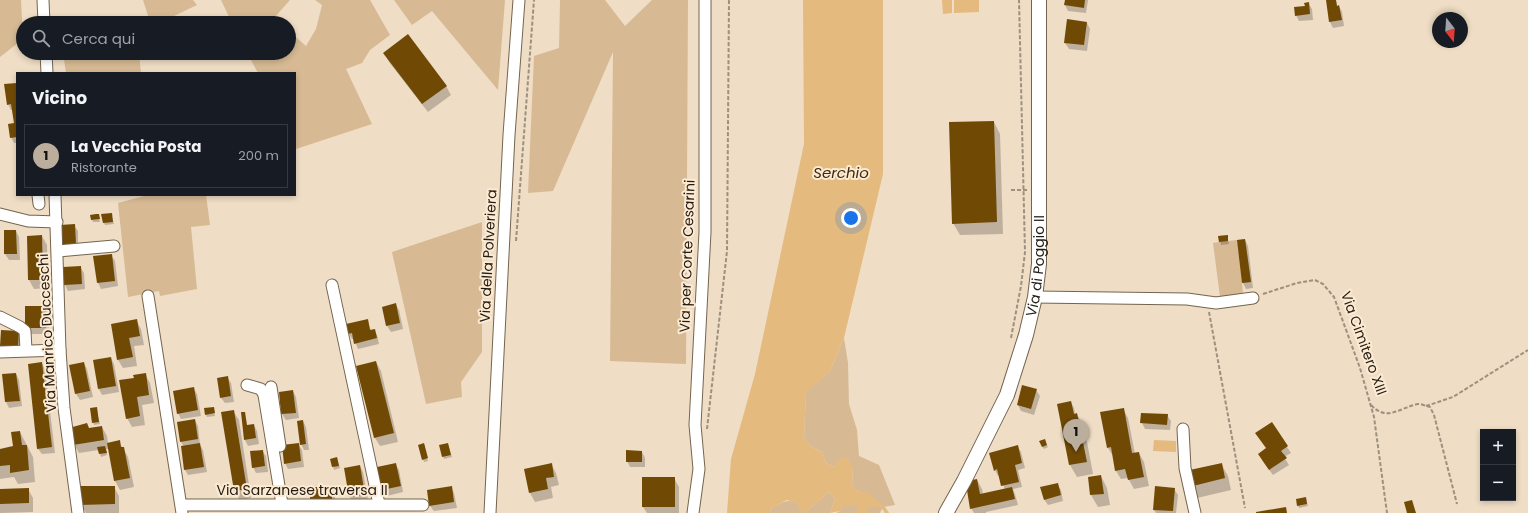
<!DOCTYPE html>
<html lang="it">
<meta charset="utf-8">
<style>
:root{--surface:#171b24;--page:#20242c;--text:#f1f3f6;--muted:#9ea1a6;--line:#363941;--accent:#bbae9c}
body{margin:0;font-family:Poppins,sans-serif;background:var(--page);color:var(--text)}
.controls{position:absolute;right:12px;bottom:12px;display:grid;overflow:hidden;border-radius:0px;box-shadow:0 2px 6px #0003}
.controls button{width:36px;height:36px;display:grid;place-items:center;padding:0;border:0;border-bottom:1px solid var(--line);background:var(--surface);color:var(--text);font:20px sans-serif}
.compass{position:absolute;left:1432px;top:12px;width:36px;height:36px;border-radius:50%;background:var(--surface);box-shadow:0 2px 6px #0003;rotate:163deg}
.you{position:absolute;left:851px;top:218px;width:14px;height:14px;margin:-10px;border:3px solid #fff;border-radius:50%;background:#1a73e8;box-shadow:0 0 0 6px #1a73e833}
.badge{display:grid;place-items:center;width:26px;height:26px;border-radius:50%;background:var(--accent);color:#111;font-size:13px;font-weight:700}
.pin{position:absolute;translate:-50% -33px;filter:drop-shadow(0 1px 2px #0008)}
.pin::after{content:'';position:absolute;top:21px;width:14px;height:12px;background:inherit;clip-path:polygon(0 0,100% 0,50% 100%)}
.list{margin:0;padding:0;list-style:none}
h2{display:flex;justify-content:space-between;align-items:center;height:52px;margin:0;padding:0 16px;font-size:17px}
h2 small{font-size:13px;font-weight:400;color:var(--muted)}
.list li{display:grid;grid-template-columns:26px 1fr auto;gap:12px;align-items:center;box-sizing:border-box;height:64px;margin:0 8px 8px;padding:0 8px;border:1px solid var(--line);border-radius:0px}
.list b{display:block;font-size:15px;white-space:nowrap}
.list p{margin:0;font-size:13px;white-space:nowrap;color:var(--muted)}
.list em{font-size:13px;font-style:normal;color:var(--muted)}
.icon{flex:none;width:22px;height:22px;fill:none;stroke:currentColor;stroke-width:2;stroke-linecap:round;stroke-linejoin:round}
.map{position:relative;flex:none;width:1528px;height:513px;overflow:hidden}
.search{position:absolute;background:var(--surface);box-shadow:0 2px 6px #0003;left:16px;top:16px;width:280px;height:44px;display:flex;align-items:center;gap:10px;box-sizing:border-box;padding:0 14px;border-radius:22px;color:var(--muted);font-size:15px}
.panel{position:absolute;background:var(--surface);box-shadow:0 2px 6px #0003;left:16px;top:72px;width:280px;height:124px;border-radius:0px}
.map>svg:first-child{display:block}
.green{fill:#d7ba94}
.water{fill:#e5ba7f}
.shadow{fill:#0003}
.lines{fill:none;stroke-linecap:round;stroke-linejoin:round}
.stream{stroke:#e5ba7f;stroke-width:3.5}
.building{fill:#704a05}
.minor-casing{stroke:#74644e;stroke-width:13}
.major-casing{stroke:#74644e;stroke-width:16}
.path{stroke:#9d907e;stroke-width:2;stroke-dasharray:4 2;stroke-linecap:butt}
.minor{stroke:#fff;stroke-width:11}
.major{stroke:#fff;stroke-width:14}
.labels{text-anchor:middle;stroke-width:4;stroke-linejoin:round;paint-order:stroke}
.street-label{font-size:14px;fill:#221c13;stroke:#fdead2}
.water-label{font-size:15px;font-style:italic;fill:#3c290f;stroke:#fdead2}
</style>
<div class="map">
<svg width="1528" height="513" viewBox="0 0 1528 513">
<rect width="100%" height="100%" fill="#efddc5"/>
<g class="green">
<polygon points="0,0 21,0 23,39 0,57"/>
<polygon points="143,0 193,0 197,5 174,16 150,22"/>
<polygon points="221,0 290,0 275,17 281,23 232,23"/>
<polygon points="315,0 370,0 390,35 370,50 362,63 346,69 372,124 296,149 295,146 295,73 258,73 247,53 289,53 289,31 306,46 316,29 322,5"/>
<polygon points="394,0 505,0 498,90 432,11 412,25"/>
<polygon points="560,0 605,0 625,26 652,0 688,0 686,364 610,361 613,52 553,191 528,193 534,56 559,48"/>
<polygon points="63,53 139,53 141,73 66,73"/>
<polygon points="148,195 206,195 210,225 191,227 197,289 160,296 159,291 128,297 118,203"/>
<polygon points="482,222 482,352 461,382 462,397 426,404 392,252"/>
<polygon points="1228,235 1228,241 1245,239 1251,282 1242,283 1243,294 1220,297 1213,243 1219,242 1218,236"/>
<polygon points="844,338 848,363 849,404 857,430 859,456 879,465 895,505 883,507 880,513 868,513 868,507 883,507 862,492 857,491 852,485 853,467 834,467 826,463 822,452 810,446 804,437 806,391 830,371"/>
<path d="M829,492l6,7 -5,14h-60l1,-5c18,-9 20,-10 37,2z"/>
<polygon points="844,505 859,505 858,513 836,513 840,511"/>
</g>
<g class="water">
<polygon points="803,0 883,0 883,174 844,338 830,371 806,392 804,437 810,446 822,452 826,463 834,467 838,460 847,457 853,467 852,485 857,491 869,493 883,507 868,507 868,513 858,513 858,505 845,505 840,511 830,513 835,499 829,492 808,510 802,513 797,503 787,500 771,508 770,513 727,513 731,459 755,374 804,144"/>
<polygon points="942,0 952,0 952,13 943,14"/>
<polygon points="954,0 979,0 979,12 954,13"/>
<polygon points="1154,440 1176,441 1176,452 1153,451"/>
</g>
<g class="shadow">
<polygon points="1066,0 1088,0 1086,13 1068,11 1065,5"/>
<polygon points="1327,0 1336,0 1337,7 1339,6 1342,12 1344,26 1333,28 1330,22"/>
<polygon points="1308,3 1312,9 1313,20 1299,21 1296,15"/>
<polygon points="1087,23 1090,29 1087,51 1069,49 1065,43"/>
<polygon points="384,53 446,86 451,95 428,112 389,62"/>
<polygon points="17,84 17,143 14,143 11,137 15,124 13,110 11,110 8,104"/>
<polygon points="994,122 1000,134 1003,234 960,235 953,223"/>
<polygon points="111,214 114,224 105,225 104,223"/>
<polygon points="98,215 100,222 93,222 92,220"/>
<polygon points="74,225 78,231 78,250 65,250 62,244"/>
<polygon points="5,231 16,231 19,237 20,260 9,260 5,254"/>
<polygon points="42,236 47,245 48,288 34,289 29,280"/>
<polygon points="1227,236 1229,244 1221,245 1219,237"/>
<polygon points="1245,240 1248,246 1253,288 1246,289 1243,283"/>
<polygon points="111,255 115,261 118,286 101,289 98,283"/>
<polygon points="80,267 84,273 85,289 68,291 65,285"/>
<polygon points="396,305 399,310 403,329 391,332 387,326 383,307"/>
<polygon points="46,307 49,313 49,334 30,334 26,328"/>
<polygon points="136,320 141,329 144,345 134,346 137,366 123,368 118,360"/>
<polygon points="367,320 371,330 374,330 377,335 379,344 358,349 354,339 352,339 349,334"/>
<polygon points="19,332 22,337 21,352 5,351 1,345"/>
<polygon points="111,358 114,364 119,392 102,395 99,389 94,361"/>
<polygon points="376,362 381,371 398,442 380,446 375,438"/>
<polygon points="84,363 87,369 93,397 80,400 76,394 71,366"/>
<polygon points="42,364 45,369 55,453 42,454 38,449"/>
<polygon points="16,374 19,380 22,406 9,408 6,402"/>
<polygon points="145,374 150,383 154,403 142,405 145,425 132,427 127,418 135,379"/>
<polygon points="227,377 231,383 234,402 225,403 221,398"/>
<polygon points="194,389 197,394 201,416 181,419 178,413"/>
<polygon points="1036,390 1040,396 1034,415 1021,411 1018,405"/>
<polygon points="293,391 296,397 299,418 286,420 282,414 280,393"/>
<polygon points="1071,402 1074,408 1075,414 1077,414 1080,420 1083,436 1087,442 1093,474 1077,477 1070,465 1058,405"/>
<polygon points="96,408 100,424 94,425 93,422"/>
<polygon points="213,408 215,416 207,417 206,414"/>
<polygon points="1123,409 1128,418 1135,454 1139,453 1144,462 1149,486 1134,489 1128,478 1121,479 1116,471 1113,456 1108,448"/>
<polygon points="233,411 239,420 251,498 240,500 234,491"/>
<polygon points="1142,414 1167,415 1171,421 1170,430 1145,429 1142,423"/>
<polygon points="195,420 198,426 200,445 203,450 207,472 188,475 185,470 184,447 181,442"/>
<polygon points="303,421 306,427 309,450 304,450 301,444"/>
<polygon points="1271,423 1291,453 1284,457 1289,465 1273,475 1262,460 1267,449"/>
<polygon points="254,425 257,431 259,444 248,446 245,440"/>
<polygon points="102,427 107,436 108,444 119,442 128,457 134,487 120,490 115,481 109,449 106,449 107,455 101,457 99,450 79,453 74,444 89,429"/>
<polygon points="20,432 33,457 35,482 18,484 14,477 0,479 0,450 14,447"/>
<polygon points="1046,443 1048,447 1044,449 1042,446"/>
<polygon points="298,444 302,450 304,467 288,469 285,463"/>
<polygon points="424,444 428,461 424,462 423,459"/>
<polygon points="448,444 452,457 444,459 443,456"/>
<polygon points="1017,446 1021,452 1025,468 1018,470 1022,487 1013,489 1015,494 1018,505 986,512 986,513 974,513 971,508 977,480 982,489 983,494 1005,490 1000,475 998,476 995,470"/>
<polygon points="262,451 266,456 268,472 256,473 253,467"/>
<polygon points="642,452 645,458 645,467 630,467 627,461"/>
<polygon points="337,458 340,468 334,470 331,459"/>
<polygon points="395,464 399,470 403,492 387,496 383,490 378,468"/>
<polygon points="551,464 556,473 559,485 551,487 553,498 535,502 530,493 525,470"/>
<polygon points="1221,464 1228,476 1231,490 1197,498 1190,486"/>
<polygon points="360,466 363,472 368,500 353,503 350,497 345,469"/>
<polygon points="1101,476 1107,488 1110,505 1098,507 1091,495 1089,477"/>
<polygon points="674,478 679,487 679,513 647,513 643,507"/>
<polygon points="0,481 0,490 28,489 33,498 33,512 0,513"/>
<polygon points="1057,484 1061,490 1063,501 1048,505 1044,499"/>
<polygon points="114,487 119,496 119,513 86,513 81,504"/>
<polygon points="451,487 454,493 457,508 434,511 430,506"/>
<polygon points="331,488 335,494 335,508 314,509"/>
<polygon points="1174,489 1178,495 1176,513 1156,513 1154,510"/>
<polygon points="1306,498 1308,506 1299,508 1298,505"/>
</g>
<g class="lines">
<polyline class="stream" points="879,505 883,507 887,513"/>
</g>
<g class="building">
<polygon points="1065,0 1085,0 1084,8 1064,5"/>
<polygon points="1326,0 1336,0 1337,6 1339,5 1342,20 1329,22"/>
<polygon points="1309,2 1310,14 1295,16 1294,7 1305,6 1304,3"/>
<polygon points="1067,19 1087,22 1084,45 1064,43"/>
<polygon points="408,34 447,86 422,104 383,53"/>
<polygon points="17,83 17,137 10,138 8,124 14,123 11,104 7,105 4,84"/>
<polygon points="994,121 997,222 952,224 949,122"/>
<polygon points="112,213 113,222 103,223 101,214"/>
<polygon points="96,214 99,214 100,219 91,220 90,215"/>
<polygon points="75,224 76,244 61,245 60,225"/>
<polygon points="4,230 16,230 17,254 4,254"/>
<polygon points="42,235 43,280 28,280 27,236"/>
<polygon points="1228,235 1228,241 1219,242 1218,236"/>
<polygon points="1245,239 1251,282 1242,283 1237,240"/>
<polygon points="112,254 115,281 97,283 93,256"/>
<polygon points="81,266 82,284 64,285 63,267"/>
<polygon points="396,303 400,323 386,326 382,307"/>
<rect x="25" y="306" width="21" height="22"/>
<polygon points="137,319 140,336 129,338 133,357 117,360 111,324"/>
<polygon points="368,319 370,330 375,329 377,338 354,344 352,333 348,334 346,324"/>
<polygon points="1,330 19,331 18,347 0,346"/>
<polygon points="111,357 116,386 98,389 93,360"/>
<polygon points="376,361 394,433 374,438 356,366"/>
<polygon points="42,362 52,447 37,449 28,364"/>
<polygon points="84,362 90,391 75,394 69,365"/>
<polygon points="16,373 20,401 5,402 2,374"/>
<polygon points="146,373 149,395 137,397 140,416 126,419 119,380 134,378 133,375"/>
<polygon points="228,376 231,396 220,398 217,378"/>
<polygon points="1022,385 1037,389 1031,409 1017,405"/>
<polygon points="194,387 198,410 177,414 173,391"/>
<polygon points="293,390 296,413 281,414 279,392"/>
<polygon points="1071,401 1074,414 1077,413 1087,462 1069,465 1057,404"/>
<polygon points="97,407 99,422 92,423 90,408"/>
<polygon points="214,407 215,413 205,415 204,408"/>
<polygon points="1124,408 1132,453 1139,452 1144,477 1128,480 1125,469 1115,471 1111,447 1107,448 1100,412"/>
<polygon points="234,410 247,489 234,491 221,412"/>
<polygon points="241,412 245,412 247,425 254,424 256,438 244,440"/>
<polygon points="1141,413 1168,414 1167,425 1140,423"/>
<polygon points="195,419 198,439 180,442 177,422"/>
<polygon points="303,420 306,444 300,445 297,421"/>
<polygon points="1272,422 1288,446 1281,451 1287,458 1269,470 1258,454 1266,448 1255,433"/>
<polygon points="87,423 89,428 102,426 104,440 73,445 69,428"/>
<polygon points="20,431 22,445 27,445 29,470 10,473 10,465 0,466 0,449 13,446 11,432"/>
<polygon points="1045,439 1047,445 1042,447 1039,441"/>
<polygon points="120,440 121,447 124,447 130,478 114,481 107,443"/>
<polygon points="200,443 204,467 184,470 181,446"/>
<polygon points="299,443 301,461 284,464 282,445"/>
<polygon points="424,443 428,458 422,460 418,445"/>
<polygon points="448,443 451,455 442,457 439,445"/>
<polygon points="1018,445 1022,463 1015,465 1019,482 1001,486 997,469 994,471 989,453"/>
<polygon points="105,446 107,453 99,454 97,447"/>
<polygon points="263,450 265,466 252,468 250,451"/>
<polygon points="626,450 642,451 642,462 626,462"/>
<polygon points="337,457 339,466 332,467 330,459"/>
<polygon points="396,463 401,486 382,490 377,467"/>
<polygon points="552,463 554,477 546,478 548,489 529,493 524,469"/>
<polygon points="1222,463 1225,478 1189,487 1185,471"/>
<polygon points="360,465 365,495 349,497 344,468"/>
<polygon points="1101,475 1104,494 1090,495 1088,477"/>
<rect x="642" y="477" width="33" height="30"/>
<polygon points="977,479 980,494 1012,487 1015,499 970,509 967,490 972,480"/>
<polygon points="1058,483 1061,495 1044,500 1040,487"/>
<polygon points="80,486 115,486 115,504 80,505"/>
<polygon points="452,486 454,502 429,506 427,490"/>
<polygon points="1155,486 1175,488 1173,511 1153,510"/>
<rect x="310" y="487" width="22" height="16"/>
<polygon points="29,488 29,503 0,504 0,489"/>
<polygon points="1306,497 1307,504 1297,506 1296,499"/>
<polygon points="1412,500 1416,513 1407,513 1404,502"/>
<polygon points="1286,507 1287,513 1256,513 1256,512"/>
</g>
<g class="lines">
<defs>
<g id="minor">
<polyline points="43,0 44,23"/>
<polyline points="46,53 47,73"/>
<polyline points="38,195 39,204"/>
<polyline points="55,195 60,350 64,408 78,513"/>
<polyline points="0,214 28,221 57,222"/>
<polyline points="58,251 114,246"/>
<polyline points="332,285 379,504"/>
<polyline points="148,296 182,513"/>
<polyline points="1035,297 1187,299 1216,303 1253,298"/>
<polyline points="0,317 20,327 25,331 26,350"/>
<polyline points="0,352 60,350"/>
<polyline points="247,385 261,389 264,395 282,504"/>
<polyline points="271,387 280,446"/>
<polyline points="1183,429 1185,468 1195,513"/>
<polyline points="182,505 423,505"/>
<polyline points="490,513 509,135 519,0"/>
<polyline points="693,513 699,469 695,425 705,232 705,0"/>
</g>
<g id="major">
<path id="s1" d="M946,513l18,-32 43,-86 19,-60 9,-38 4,-33v-264"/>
</g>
</defs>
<use href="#minor" class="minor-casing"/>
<use href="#major" class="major-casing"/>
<g class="path">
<polyline points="1011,190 1028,190"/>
<polyline points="516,241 534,0"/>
<polyline points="1263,294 1297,283 1315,280 1323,284 1334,297 1360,368 1374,417 1387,513"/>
<polyline points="1209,312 1245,508"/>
<polyline points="1011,338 1021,286 1025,252 1019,0"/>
<path d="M1371,405c16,17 28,3 47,-1 4,0 8,2 12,3l4,8 23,89"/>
<polyline points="1426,406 1453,397 1528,350"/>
<polyline points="707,429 727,251 729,0"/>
</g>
<use href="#minor" class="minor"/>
<use href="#major" class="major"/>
</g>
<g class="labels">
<g class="street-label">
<text transform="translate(488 256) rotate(-87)" y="5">Via della Polveriera</text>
<text transform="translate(687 256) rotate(-88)" y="5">Via per Corte Cesarini</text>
<text dy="5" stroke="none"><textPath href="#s1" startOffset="266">Via di Poggio II</textPath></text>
<text transform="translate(47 333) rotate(-93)" y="5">Via Manrico Ducceschi</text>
<text transform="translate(1364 343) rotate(70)" y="5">Via Cimitero XIII</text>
<text x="302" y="495">Via Sarzanese traversa II</text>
</g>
<g class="water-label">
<text x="841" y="178">Serchio</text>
</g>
</g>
</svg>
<div class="controls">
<button>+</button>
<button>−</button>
</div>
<svg class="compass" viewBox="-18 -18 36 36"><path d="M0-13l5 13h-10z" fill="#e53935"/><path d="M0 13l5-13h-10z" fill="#9ea1a6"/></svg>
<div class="you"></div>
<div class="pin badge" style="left:1076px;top:452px">1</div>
<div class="search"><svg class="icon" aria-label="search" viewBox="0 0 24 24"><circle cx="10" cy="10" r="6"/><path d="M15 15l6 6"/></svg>Cerca qui</div>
<section class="panel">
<h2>Vicino<small></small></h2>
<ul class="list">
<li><span class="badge">1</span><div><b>La Vecchia Posta</b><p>Ristorante</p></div><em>200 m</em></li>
</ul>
</section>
</div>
